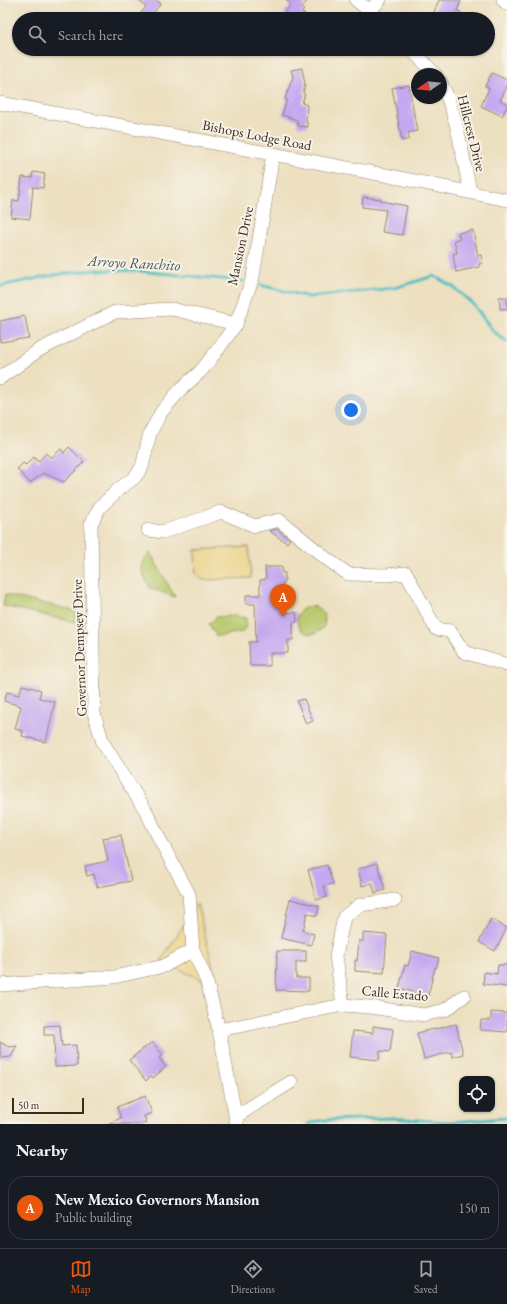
<!DOCTYPE html>
<style>
:root{--surface:#171b24;--page:#20242c;--text:#f1f3f6;--muted:#9ea1a6;--line:#363941;--accent:#ea580c}
body{margin:0;font-family:"EB Garamond",serif;background:var(--page);color:var(--text)}
.controls{position:absolute;right:12px;bottom:12px;display:grid;overflow:hidden;border-radius:8px;box-shadow:0 1px 3px #0004}
.controls button{width:36px;height:36px;display:grid;place-items:center;padding:0;border:0;border-bottom:1px solid var(--line);background:var(--surface);color:var(--text);font:20px sans-serif}
.compass{position:absolute;left:411px;top:68px;width:36px;height:36px;border-radius:50%;background:var(--surface);box-shadow:0 1px 3px #0004;rotate:256deg}
.scale{position:absolute;left:12px;bottom:10px;width:72px;box-sizing:border-box;padding-left:4px;border:2px solid #3b2a1e;border-top:0;font-size:11px;line-height:14px;white-space:nowrap;color:#3b2a1e;-webkit-text-stroke:3px #f7f3e8;paint-order:stroke}
.you{position:absolute;left:351px;top:410px;width:14px;height:14px;margin:-10px;border:3px solid #fff;border-radius:50%;background:#1a73e8;box-shadow:0 0 0 6px #1a73e833}
.badge{display:grid;place-items:center;width:26px;height:26px;border-radius:50%;background:var(--accent);color:#fff;font-size:13px;font-weight:700}
.pin{position:absolute;translate:-50% -33px;filter:drop-shadow(0 1px 2px #0008)}
.pin::after{content:'';position:absolute;top:21px;width:14px;height:12px;background:inherit;clip-path:polygon(0 0,100% 0,50% 100%)}
.list{margin:0;padding:0;list-style:none}
h2{display:flex;justify-content:space-between;align-items:center;height:52px;margin:0;padding:0 16px;font-size:17px}
h2 small{font-size:13px;font-weight:400;color:var(--muted)}
.list li{display:grid;grid-template-columns:26px 1fr auto;gap:12px;align-items:center;box-sizing:border-box;height:64px;margin:0 8px 8px;padding:0 8px;border:1px solid var(--line);border-radius:16px}
.list b{display:block;font-size:15px;white-space:nowrap}
.list p{margin:0;font-size:13px;white-space:nowrap;color:var(--muted)}
.list em{font-size:13px;font-style:normal;color:var(--muted)}
.icon{flex:none;width:22px;height:22px;fill:none;stroke:currentColor;stroke-width:2;stroke-linecap:round;stroke-linejoin:round}
.map{position:relative;flex:none;width:507px;height:1124px;overflow:hidden}
.search{position:absolute;background:var(--surface);box-shadow:0 1px 3px #0004;left:12px;right:12px;top:12px;height:44px;display:flex;align-items:center;gap:10px;box-sizing:border-box;padding:0 14px;border-radius:22px;color:var(--muted);font-size:15px}
.sheet{height:124px;background:var(--surface)}
nav{display:flex;justify-content:space-around;align-items:center;box-sizing:border-box;height:56px;border-top:1px solid var(--line);background:var(--surface);font-size:11px;color:var(--muted)}
nav a{display:grid;justify-items:center;gap:2px}
nav .on{color:var(--accent)}
.map>svg:first-child{display:block}
.green{fill:#b8c96c;stroke:#7a7a45}
.sand{fill:#eeda9e;stroke:#94825e}
.lines{fill:none;stroke-linecap:round;stroke-linejoin:round}
.stream{stroke:#4ebdc3;stroke-width:3}
.building{fill:#c4a8f0}
.minor-casing{stroke:#94856f;stroke-width:14}
.minor{stroke:#fff;stroke-width:13}
.labels{text-anchor:middle;stroke-width:4;stroke-linejoin:round;paint-order:stroke}
.street-label{font-size:14px;fill:#3b2a1e;stroke:#f7f3e8}
.water-label{font-size:15px;font-style:italic;fill:#415650;stroke:#f7f3e8}
</style>
<div class="map">
<svg width="507" height="1124" viewBox="0 0 507 1124">
<rect width="100%" height="100%" fill="#f7f3e8"/>
<filter id="ink" filterUnits="userSpaceOnUse"><feTurbulence type="fractalNoise" baseFrequency=".025" numOctaves="2"/><feDisplacementMap in="SourceGraphic" scale="8" xChannelSelector="R" yChannelSelector="G"/><feConvolveMatrix kernelMatrix="1 2 1 2 8 2 1 2 1" color-interpolation-filters="sRGB"/></filter>
<filter id="wash" filterUnits="userSpaceOnUse"><feTurbulence type="fractalNoise" baseFrequency=".012" numOctaves="4" result="noise"/><feDisplacementMap in="SourceGraphic" scale="16" xChannelSelector="R" yChannelSelector="G"/><feGaussianBlur stdDeviation="0.9" result="paint"/><feColorMatrix in="noise" values="0 0 0 0 0 0 0 0 0 0 0 0 0 0 0 0 0 1.4 0 .05"/><feComposite in="paint" operator="in"/></filter>
<g filter="url(#wash)">
<rect width="100%" height="100%" fill="#ede0c0"/>
<g class="green">
<path d="M150,552l25,45 -25,-9c-8,-16 -13,-21 0,-36z"/>
<polygon points="5,595 77,611 75,622 3,606"/>
<circle cx="311" cy="620" r="14"/>
<path d="M234,616l12,2v8l-4,6c-9,1 -18,4 -26,4l-7,-12 7,-7z"/>
</g>
<g class="sand">
<polygon points="249,547 251,578 203,580 196,574 195,550"/>
<polygon points="197,904 218,987 161,961"/>
</g>
<g class="lines">
<g class="stream">
<polyline points="260,285 309,297 394,288 434,276 452,286 473,304 493,331 507,342"/>
<polyline points="0,286 54,275 95,270 137,271 243,281"/>
<polyline points="308,1124 324,1120 391,1118 450,1122 507,1118"/>
</g>
</g>
<g id="blocks">
<g class="building">
<polygon points="138,0 156,0 161,4 152,14 157,19 136,19 146,7"/>
<polygon points="286,0 308,0 301,8 304,10 302,12 309,19 290,19 284,13 291,5"/>
<polygon points="439,0 461,0 457,11 461,12 459,19 438,19 432,17"/>
<polygon points="302,68 305,85 303,93 305,94 302,103 307,105 306,120 308,127 298,126 297,120 282,115 287,100 285,99 293,77 291,70"/>
<polygon points="492,73 507,80 507,87 500,100 507,104 507,107 502,116 481,106 489,88 485,86"/>
<polygon points="409,85 417,131 408,133 409,139 402,141 392,88"/>
<polygon points="33,172 45,174 43,188 33,187 30,219 11,217 13,200 19,201 22,177 32,178"/>
<polygon points="363,197 381,199 381,201 407,206 402,235 382,232 386,210 362,207"/>
<polygon points="473,230 478,256 481,255 483,263 479,264 479,267 456,272 453,254 457,253 454,240 460,239 458,233"/>
<polygon points="499,297 507,297 507,309 500,309"/>
<polygon points="25,316 29,338 0,342 0,321"/>
<polygon points="69,447 84,462 64,482 43,473 30,483 17,469 23,463 26,465 34,457 38,462 46,453 51,458 61,449 64,453"/>
<polygon points="277,529 290,539 287,543 269,531"/>
<polygon points="265,567 282,567 282,573 285,573 285,582 283,582 284,613 296,612 297,622 293,622 293,640 288,640 288,653 270,653 270,666 250,666 249,642 256,642 255,604 246,604 246,595 260,595 260,580 266,579"/>
<polygon points="22,685 41,690 39,698 55,702 46,742 22,736 23,731 15,729 21,706 4,701 7,692 19,695"/>
<polygon points="304,699 313,721 306,724 297,701"/>
<polygon points="121,835 131,881 97,887 94,874 87,876 85,866 108,861 103,838"/>
<polygon points="377,863 385,890 375,893 372,883 362,886 358,869"/>
<polygon points="327,865 333,884 324,886 327,897 316,900 308,870"/>
<polygon points="290,899 319,906 317,916 307,913 303,931 314,934 311,945 281,938"/>
<polygon points="491,919 507,928 495,951 479,942"/>
<polygon points="363,933 387,935 384,973 355,971 355,960 357,961 359,941 363,941"/>
<polygon points="277,951 306,951 306,962 296,962 296,978 309,978 309,991 276,990"/>
<polygon points="412,951 439,958 436,968 435,967 428,996 399,988 405,965 408,966"/>
<polygon points="498,965 507,965 507,987 483,984 484,972 497,974"/>
<polygon points="491,1012 507,1013 507,1032 480,1030 481,1020 491,1020"/>
<polygon points="456,1024 463,1054 452,1057 451,1052 424,1059 417,1033"/>
<polygon points="60,1025 62,1046 76,1045 77,1066 55,1067 54,1035 44,1035 44,1026"/>
<polygon points="373,1026 393,1029 390,1052 380,1051 379,1060 350,1057 353,1031 373,1033"/>
<polygon points="0,1042 9,1047 17,1046 11,1057 0,1058"/>
<polygon points="152,1042 163,1055 159,1058 166,1067 153,1078 151,1076 146,1081 129,1060"/>
<polygon points="145,1096 152,1113 144,1116 146,1122 140,1124 107,1124 121,1118 117,1107"/>
</g>
</g>
</g>
<g filter="url(#ink)">
<use href="#blocks" fill-opacity="0" stroke="#94856f" stroke-width="1"/>
<g class="lines">
<defs>
<g id="minor">
<polyline points="356,0 379,19"/>
<polyline points="503,0 507,4"/>
<polyline points="369,11 380,0"/>
<polyline points="411,49 435,74"/>
<path d="M441,83c17,33 21,72 29,108"/>
<polyline points="0,103 390,176 507,200"/>
<polyline points="0,378 39,350 115,312 172,309 236,324"/>
<polyline points="148,530 163,532 221,512 255,526 279,520 327,559 348,574 386,575 406,573 436,629 450,631 464,652 507,665"/>
<polyline points="193,950 206,979 219,1030 237,1124"/>
<polyline points="0,985 114,977 164,966 193,950 189,894 160,840 146,811 103,743 94,713 91,524 100,507 119,489 135,477 142,467 150,433 162,411 180,390 201,371 219,348 236,324 253,277 273,154"/>
<polyline points="343,1005 336,956 344,917 360,905 395,900"/>
<polyline points="219,1030 343,1005 370,1007 424,1015 445,1010 464,996"/>
<polyline points="235,1117 291,1082"/>
</g>
</defs>
<use href="#minor" class="minor-casing"/>
<use href="#minor" class="minor"/>
</g>
</g>
<g class="labels">
<g class="street-label">
<text transform="translate(472 133) rotate(76)" y="5">Hillcrest Drive</text>
<text transform="translate(257 135) rotate(11)" y="5">Bishops Lodge Road</text>
<text transform="translate(240 246) rotate(-78)" y="5">Mansion Drive</text>
<text transform="translate(79 648) rotate(-92)" y="5">Governor Dempsey Drive</text>
<text transform="translate(395 993) rotate(5)" y="5">Calle Estado</text>
</g>
<g class="water-label">
<text transform="translate(134 263) rotate(3)" y="5">Arroyo Ranchito</text>
</g>
</g>
</svg>
<div class="controls">
<button><svg class="icon" aria-label="locate" viewBox="0 0 24 24"><circle cx="12" cy="12" r="6"/><path d="M12 2v4M12 18v4M2 12h4M18 12h4"/></svg></button>
</div>
<svg class="compass" viewBox="-18 -18 36 36"><path d="M0-13l5 13h-10z" fill="#e53935"/><path d="M0 13l5-13h-10z" fill="#9ea1a6"/></svg>
<div class="scale">50 m</div>
<div class="you"></div>
<div class="pin badge" style="left:283px;top:617px">A</div>
<div class="search"><svg class="icon" aria-label="search" viewBox="0 0 24 24"><circle cx="10" cy="10" r="6"/><path d="M15 15l6 6"/></svg>Search here</div>
</div>
<section class="sheet">
<h2>Nearby<small></small></h2>
<ul class="list">
<li><span class="badge">A</span><div><b>New Mexico Governors Mansion</b><p>Public building</p></div><em>150 m</em></li>
</ul>
</section>
<nav>
<a class="on"><svg class="icon" aria-label="map" viewBox="0 0 24 24"><path d="M3 6l6-2 6 2 6-2v14l-6 2-6-2-6 2zM9 4v14M15 6v14"/></svg>Map</a>
<a><svg class="icon" aria-label="directions" viewBox="0 0 24 24"><path d="M12 3l9 9-9 9-9-9zM9 14v-3h6M13 9l2 2-2 2"/></svg>Directions</a>
<a><svg class="icon" aria-label="saved" viewBox="0 0 24 24"><path d="M7 4h10v16l-5-4-5 4z"/></svg>Saved</a>
</nav>
